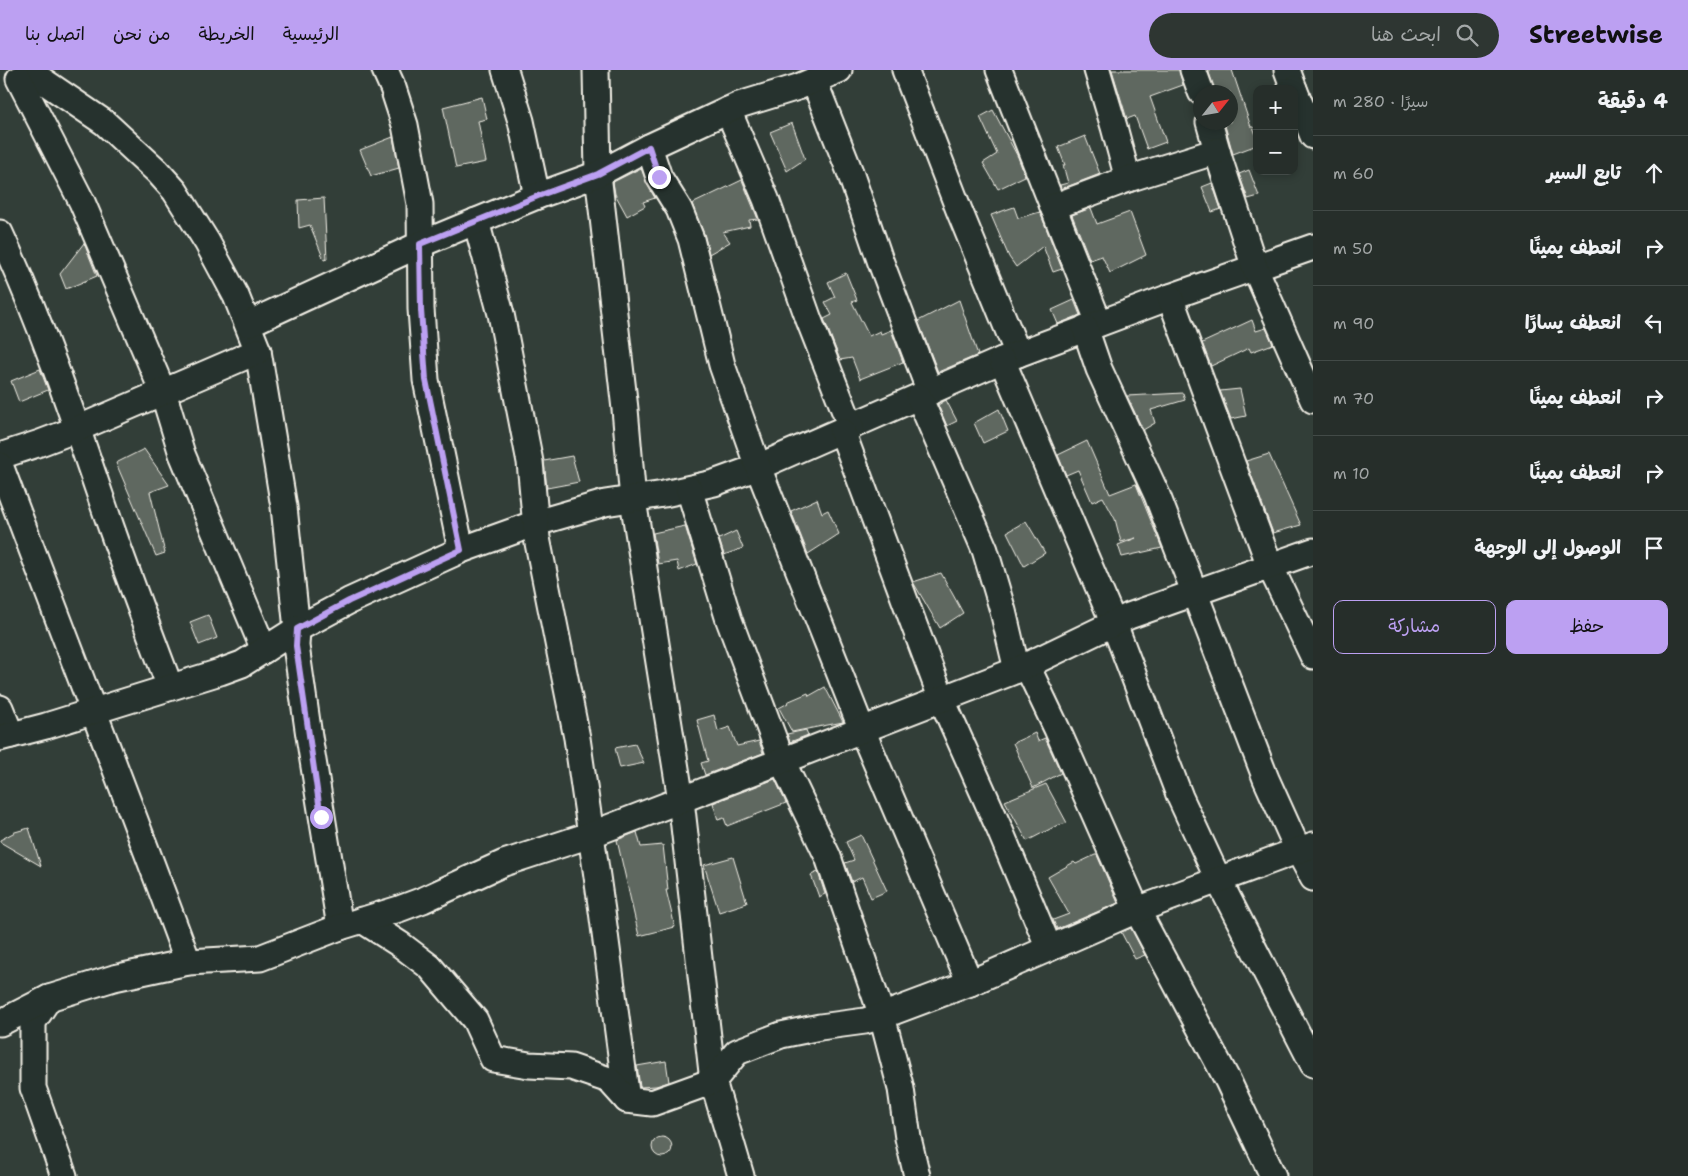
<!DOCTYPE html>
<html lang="ar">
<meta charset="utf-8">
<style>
:root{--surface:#262e2a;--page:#2e3632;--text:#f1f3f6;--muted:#a4a8a8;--line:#424a47;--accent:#bca0f2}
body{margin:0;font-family:"Shantell Sans","Playpen Sans Arabic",sans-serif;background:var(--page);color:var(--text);direction:rtl}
.controls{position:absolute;right:15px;top:15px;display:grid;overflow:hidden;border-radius:10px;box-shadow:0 2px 8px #0003}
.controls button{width:45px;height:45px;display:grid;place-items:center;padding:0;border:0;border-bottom:1px solid var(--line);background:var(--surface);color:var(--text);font:25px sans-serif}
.compass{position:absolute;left:1193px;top:15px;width:45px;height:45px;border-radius:50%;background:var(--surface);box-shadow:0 2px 8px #0003;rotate:59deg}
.stop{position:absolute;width:15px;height:15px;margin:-11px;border:4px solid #bca0f2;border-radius:50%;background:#fff}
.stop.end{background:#bca0f2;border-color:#fff;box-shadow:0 1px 5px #0008}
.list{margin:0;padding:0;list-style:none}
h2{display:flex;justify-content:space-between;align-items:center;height:65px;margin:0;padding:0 20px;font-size:21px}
h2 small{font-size:16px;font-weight:400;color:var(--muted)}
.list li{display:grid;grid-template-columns:32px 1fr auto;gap:15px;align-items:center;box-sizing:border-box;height:75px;padding:0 20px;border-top:1px solid var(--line)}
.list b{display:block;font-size:19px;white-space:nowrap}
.list em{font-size:16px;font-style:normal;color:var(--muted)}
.actions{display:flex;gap:10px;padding:15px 20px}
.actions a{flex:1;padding:11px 0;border:1px solid var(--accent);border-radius:10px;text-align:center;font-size:18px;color:var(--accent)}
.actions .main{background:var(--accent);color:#111}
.icon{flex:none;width:28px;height:28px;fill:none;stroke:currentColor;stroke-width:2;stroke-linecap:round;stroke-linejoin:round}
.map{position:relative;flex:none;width:1313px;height:1106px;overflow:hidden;direction:ltr}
header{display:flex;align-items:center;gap:30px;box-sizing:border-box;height:70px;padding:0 25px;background:var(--accent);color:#111}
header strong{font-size:24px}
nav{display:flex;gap:28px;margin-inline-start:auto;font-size:18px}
.search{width:350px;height:45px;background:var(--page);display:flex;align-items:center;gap:12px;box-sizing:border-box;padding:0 18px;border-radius:28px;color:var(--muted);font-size:19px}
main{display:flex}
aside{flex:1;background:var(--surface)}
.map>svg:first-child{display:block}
.building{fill:#5f6861;stroke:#f4f1e8}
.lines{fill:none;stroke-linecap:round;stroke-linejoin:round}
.street-casing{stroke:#f4f1e8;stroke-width:29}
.street{stroke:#26332d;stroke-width:25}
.route{stroke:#bca0f2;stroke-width:6}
</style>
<header>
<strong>Streetwise</strong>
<div class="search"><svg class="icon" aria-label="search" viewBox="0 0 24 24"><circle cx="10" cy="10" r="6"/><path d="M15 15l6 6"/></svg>ابحث هنا</div>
<nav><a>الرئيسية</a><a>الخريطة</a><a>من نحن</a><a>اتصل بنا</a></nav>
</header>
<main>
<aside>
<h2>4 دقيقة<small>سيرًا · 280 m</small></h2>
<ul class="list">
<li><svg class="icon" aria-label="ahead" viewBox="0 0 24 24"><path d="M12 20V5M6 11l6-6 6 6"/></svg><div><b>تابع السير</b></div><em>60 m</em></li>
<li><svg class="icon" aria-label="right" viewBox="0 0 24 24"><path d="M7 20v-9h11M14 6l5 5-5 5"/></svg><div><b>انعطف يمينًا</b></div><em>50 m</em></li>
<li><svg class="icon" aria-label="left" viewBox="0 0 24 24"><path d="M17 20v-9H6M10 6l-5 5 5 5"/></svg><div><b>انعطف يسارًا</b></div><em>90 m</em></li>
<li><svg class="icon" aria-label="right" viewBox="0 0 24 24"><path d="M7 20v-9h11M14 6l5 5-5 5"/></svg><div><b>انعطف يمينًا</b></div><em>70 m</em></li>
<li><svg class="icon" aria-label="right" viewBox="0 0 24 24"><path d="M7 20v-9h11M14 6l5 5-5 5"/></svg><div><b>انعطف يمينًا</b></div><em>10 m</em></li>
<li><svg class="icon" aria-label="arrive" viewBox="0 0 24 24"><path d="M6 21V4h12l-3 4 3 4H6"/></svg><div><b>الوصول إلى الوجهة</b></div></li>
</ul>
<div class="actions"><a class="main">حفظ</a><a>مشاركة</a></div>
</aside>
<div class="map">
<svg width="1313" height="1106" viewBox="0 0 1313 1106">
<rect width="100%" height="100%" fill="#323e38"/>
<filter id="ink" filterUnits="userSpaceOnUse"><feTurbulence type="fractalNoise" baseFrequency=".02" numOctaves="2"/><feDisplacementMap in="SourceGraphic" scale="10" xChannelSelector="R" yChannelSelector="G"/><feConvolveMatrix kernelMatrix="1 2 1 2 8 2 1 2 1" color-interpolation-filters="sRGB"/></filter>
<g filter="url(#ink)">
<g class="building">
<polygon points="1112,0 1179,0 1183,15 1150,27 1166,72 1147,79 1135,46 1127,49"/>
<polygon points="1208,0 1232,0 1251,57 1253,57 1257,67 1257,75 1233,84 1224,52 1230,52 1230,22 1215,22"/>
<polygon points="482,27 487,49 478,51 486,92 456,98 443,37"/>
<polygon points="993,40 1018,87 1025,106 998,119 983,93 997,84 980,47"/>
<polygon points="792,53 805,89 787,101 770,62"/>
<polygon points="1085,66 1100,104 1061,119 1060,115 1068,113 1063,95 1065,95 1058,77"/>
<polygon points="393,67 399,98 371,106 360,80"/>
<polygon points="641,98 647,114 655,128 643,132 645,136 627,146 615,124 613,112"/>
<polygon points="1249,100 1259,126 1248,129 1239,104"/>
<polygon points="742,110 758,149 749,150 750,156 723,162 730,172 709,184 704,164 692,134"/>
<polygon points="1212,113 1221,139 1212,142 1202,117"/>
<polygon points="324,128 327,189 324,190 310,155 299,158 298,130"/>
<polygon points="1014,137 1018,148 1040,142 1062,199 1053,202 1043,176 1016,197 1009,187 991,145"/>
<polygon points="1091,138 1097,154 1130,142 1146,185 1110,203 1102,186 1090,190 1072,145"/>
<polygon points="84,173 97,206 66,219 60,204"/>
<polygon points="846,203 857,230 852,232 869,266 880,261 881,264 891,260 903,292 860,309 852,288 840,290 824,249 832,245 825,232 835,227 828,212"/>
<polygon points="959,230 978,285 938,302 918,251"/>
<polygon points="1074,230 1080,245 1058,254 1052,240"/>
<polygon points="1252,250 1256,261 1266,258 1273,274 1251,282 1249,278 1211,296 1202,273"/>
<polygon points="40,299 48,320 19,332 11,311"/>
<polygon points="1240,319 1246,346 1231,349 1220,321"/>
<polygon points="1183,323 1185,330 1151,340 1155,353 1143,360 1127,326"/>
<polygon points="946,330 957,351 947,356 938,335"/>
<polygon points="999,339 1008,361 983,373 974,353"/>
<polygon points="1087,371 1110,424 1136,414 1162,478 1122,487 1118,475 1136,468 1121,472 1115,449 1103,427 1092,432 1078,400 1066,405 1058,385"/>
<polygon points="144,379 169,415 150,422 165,483 156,486 116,393"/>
<polygon points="1269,384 1301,455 1273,463 1246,391"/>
<polygon points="572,386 579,412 547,418 544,391"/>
<polygon points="817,429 822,443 828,440 839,464 808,484 791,441"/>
<polygon points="1026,451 1045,483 1024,496 1007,462"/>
<polygon points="685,456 697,494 679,501 677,491 658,494 653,463"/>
<polygon points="736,461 743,478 724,485 719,469"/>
<polygon points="941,503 963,543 940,558 913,512"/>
<polygon points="208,545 217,568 199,575 190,552"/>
<polygon points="825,617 843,652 792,662 779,638 788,633 787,632 808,623 809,626"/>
<polygon points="714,645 718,661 730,657 737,676 759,671 763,683 705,705 701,693 708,691 697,650"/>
<polygon points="806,660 808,665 790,672 787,664"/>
<polygon points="1035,663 1038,671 1045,668 1061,703 1033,718 1013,673"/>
<polygon points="635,674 644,693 620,698 615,678"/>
<polygon points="775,709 786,733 727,756 724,748 718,750 713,733"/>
<polygon points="1046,714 1067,753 1056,756 1027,771 1005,731"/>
<polygon points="29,758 41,796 0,772 0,770 15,762"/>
<polygon points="637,762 641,777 663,775 668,820 666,820 675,857 639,866 617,770"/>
<polygon points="861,765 887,821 871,828 862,807 852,812 845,793 854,790 846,772"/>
<polygon points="1095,785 1097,785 1118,833 1057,859 1053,850 1069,844 1048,807 1074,792 1076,794"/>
<polygon points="733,787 747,833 719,842 704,795"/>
<polygon points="818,802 825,824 819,827 811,805"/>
<polygon points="1131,858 1145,885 1135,889 1121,862"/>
<polygon points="666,991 669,1012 656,1016 640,1017 637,996"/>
<circle cx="662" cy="1077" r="10"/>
</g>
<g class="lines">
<defs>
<g id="street">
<polyline points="385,0 393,18 405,55 420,134 421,239 426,310 461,480"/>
<polyline points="505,0 521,51 537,126"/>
<polyline points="596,0 598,104 625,339 633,430 681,730 713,1011 741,1106"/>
<polyline points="905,0 959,140 1018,284"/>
<polyline points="999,0 1099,253"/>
<polyline points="1097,0 1114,57 1128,109"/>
<polyline points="1193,0 1201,22"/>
<polyline points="1287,0 1294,19"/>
<polyline points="33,4 105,53 157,101 175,121 207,172 236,226 258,281 284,437 297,559 349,531 461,480 536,453 605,433 664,424 714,413 758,397 1002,290 1170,227 1313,177"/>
<polyline points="19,9 82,132 163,322 182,384 264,580"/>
<polyline points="814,11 850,102 880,190 930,322"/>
<polyline points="1294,19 1313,66"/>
<polyline points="728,40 766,129 809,250 851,357"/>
<polyline points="1209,52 1220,91 1255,198 1313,330"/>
<polyline points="649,77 659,107 679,139 691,169 722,295 758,397 862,660 970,913"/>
<polyline points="1053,137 1128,109 1217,81"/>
<polyline points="476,151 501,244 530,392 537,468 577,668 602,841 627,1030"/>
<path d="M0,163c44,95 77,195 111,294 19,54 39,107 59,160"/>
<polyline points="1170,227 1270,496 1313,586"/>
<polyline points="248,254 421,174 537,126 598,104 649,77 739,35 798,17 839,0"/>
<polyline points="1085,258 1099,299 1157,425 1266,709 1298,780 1313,808"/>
<polyline points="1002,290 1114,554 1180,727 1218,809 1313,994"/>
<polyline points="919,327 985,480 1003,541 1017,600"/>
<polyline points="842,361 942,630 999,758 1049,878"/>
<polyline points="0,386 40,373 77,359 258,281"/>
<path d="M0,395c62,166 127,331 188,497"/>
<polyline points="689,419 729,550 782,691 828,787 882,946 901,1019 908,1068 917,1106"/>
<polyline points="297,559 296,576 309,666 340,857"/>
<polyline points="1027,596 1057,659 1137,840 1228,1011 1273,1106"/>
<polyline points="0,638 11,665"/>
<polyline points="0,668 46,656 220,602 242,594 297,559"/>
<polyline points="362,850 401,875 430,897 475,950 493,989 529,995 571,997 609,1010 627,1030 652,1033 713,1011 737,982 781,965 820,957 865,951 882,946 970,913 1137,840 1313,775"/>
<polyline points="49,928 33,952 33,1018 64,1106"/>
<polyline points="0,953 49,928 114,908 188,892 260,888 340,857 399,839 423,830 504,793 590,765 1017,600 1129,546 1313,481"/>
</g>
</defs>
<use href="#street" class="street-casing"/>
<use href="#street" class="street"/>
</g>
</g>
<g class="lines" filter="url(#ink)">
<polyline class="route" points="321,747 296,576 297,559 349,531 461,480 426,310 421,240 420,174 538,126 598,104 649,77 659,107"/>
</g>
</svg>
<div class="controls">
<button>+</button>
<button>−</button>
</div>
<svg class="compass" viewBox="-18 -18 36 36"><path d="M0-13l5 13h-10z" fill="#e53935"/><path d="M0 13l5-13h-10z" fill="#a4a8a8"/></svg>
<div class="stop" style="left:321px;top:747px"></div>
<div class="stop end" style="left:659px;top:107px"></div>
</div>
</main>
